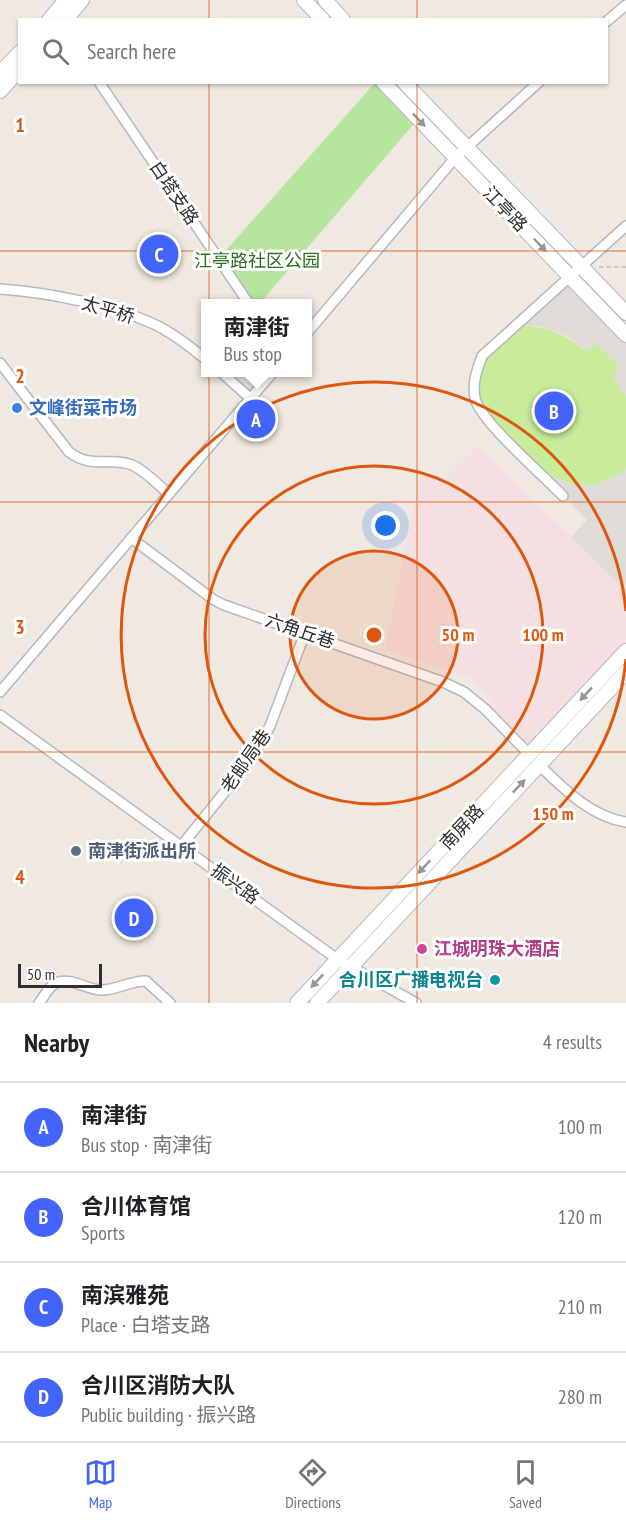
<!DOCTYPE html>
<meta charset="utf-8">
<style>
:root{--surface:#fff;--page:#f2f2f2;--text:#202124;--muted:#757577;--line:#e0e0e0;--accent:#4264fb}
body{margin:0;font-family:"PT Sans Narrow","Noto Sans SC",sans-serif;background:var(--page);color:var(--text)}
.scale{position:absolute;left:18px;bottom:15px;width:84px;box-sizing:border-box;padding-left:6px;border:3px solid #2e2e2e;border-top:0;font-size:16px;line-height:21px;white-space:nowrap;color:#2e2e2e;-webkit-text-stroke:4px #fff;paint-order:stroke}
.you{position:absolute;left:386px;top:526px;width:21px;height:21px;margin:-15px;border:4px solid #fff;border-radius:50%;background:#1a73e8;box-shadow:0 0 0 9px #1a73e833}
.badge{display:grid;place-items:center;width:39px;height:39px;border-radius:50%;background:var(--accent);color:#fff;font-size:20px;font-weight:700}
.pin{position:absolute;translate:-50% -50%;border:3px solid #fff;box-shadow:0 2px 6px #0006}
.popup{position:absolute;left:201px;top:299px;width:111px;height:78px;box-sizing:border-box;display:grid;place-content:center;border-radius:0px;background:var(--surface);filter:drop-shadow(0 2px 4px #0005);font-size:20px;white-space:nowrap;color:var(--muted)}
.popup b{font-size:22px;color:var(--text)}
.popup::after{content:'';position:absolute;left:50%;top:100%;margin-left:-12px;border:12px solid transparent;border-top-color:var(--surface)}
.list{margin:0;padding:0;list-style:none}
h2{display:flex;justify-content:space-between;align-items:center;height:78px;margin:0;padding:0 24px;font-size:26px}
h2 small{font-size:20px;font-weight:400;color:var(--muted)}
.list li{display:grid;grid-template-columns:39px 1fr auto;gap:18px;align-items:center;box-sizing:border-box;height:90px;padding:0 24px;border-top:2px solid var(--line)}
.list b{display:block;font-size:22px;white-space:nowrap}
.list p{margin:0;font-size:20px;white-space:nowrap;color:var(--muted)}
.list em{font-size:20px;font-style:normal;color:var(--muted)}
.icon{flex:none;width:33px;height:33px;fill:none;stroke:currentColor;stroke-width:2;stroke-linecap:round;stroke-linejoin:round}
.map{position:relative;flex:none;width:626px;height:1003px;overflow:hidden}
.search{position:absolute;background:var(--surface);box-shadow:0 2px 4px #0004;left:18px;right:18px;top:18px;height:66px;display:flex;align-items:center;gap:15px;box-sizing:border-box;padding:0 21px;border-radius:0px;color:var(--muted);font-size:22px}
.sheet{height:438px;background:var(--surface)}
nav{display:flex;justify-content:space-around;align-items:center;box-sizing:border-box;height:84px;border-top:2px solid var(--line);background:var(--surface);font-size:16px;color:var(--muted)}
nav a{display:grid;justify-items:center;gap:3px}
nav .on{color:var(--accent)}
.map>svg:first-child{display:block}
.medical{fill:#f5dfe0}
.green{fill:#b6e59e}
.pitch{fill:#c9ec9a}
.plaza{fill:#dfdcd8}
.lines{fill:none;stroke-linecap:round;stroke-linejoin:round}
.street-casing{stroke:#b4b7c1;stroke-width:12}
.secondary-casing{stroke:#b4b7c1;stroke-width:16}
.path{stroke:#c9c9c9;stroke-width:2;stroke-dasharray:4.5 3;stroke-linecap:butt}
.street{stroke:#fff;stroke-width:9}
.secondary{stroke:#fff;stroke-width:14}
.oneway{fill:#969696}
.grid{fill:none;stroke:#df570e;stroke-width:1.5;stroke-opacity:0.55}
.ring{fill:none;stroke:#df570e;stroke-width:3}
.shop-dot{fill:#3f7fe0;stroke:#fff;stroke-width:2}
.service-dot{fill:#5c6f8a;stroke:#fff;stroke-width:2}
.hotel-dot{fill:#d1479c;stroke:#fff;stroke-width:2}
.culture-dot{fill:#0f9aa8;stroke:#fff;stroke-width:2}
.labels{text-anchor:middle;stroke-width:6;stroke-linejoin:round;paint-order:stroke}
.street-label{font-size:18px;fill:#2e2e2e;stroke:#fff}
.park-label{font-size:18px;fill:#2c6e1b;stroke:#fff}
.shop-label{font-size:18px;font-weight:bold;fill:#366cbe;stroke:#fff;text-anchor:start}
.service-label{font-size:18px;font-weight:bold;fill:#4e5e75;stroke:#fff;text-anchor:start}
.hotel-label{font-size:18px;font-weight:bold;fill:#b23c85;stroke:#fff;text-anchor:start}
.culture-label{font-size:18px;font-weight:bold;fill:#0d838f;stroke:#fff;text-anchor:end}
.grid-label{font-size:20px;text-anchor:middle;font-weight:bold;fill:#df570e;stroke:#fff;stroke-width:6;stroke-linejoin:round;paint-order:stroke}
.centre{fill:#df570e;stroke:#fff;stroke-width:3}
.ring-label{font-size:18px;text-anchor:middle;font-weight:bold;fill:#df570e;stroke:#fff;stroke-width:6;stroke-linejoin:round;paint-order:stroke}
</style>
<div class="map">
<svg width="626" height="1003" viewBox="0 0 626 1003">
<rect width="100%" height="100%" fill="#efe9e1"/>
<polygon class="medical" points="479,446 626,591 626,651 530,755 485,709 494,699 470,678 385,649 421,471 445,478"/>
<polygon class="green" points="375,83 383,83 418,119 260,303 249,303 218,259"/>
<path class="pitch" d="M517,325c33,2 43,7 70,26l9,-8 25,24 -8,10 13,20v71l-5,6 -24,10 -23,1 -35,-13 -64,-72 7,-44 11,-17z"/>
<g class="plaza">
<polygon points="570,277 626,335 626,397 613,377 620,367 596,343 588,351 563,334 538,326 517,325"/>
<polygon points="626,468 626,591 571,537 587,520 539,472 574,485 597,484 621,474"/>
</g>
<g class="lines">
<defs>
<g id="street">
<polyline points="606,22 626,5"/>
<polyline points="99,82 249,304"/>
<path d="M0,289c47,3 118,17 160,38 16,9 31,20 45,32"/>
<polyline points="307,333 455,158 539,82"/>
<path d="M0,363l69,89c24,18 41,4 63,13 14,6 26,20 37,29"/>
<polyline points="221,372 251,399"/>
<path d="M563,496c-19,-20 -84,-76 -88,-98 -3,-15 2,-28 7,-42l144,-130"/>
<polyline points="131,538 214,600 224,605 443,682 464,692 485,709 530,755"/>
<polyline points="0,692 273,372"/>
<polyline points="0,715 337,959 416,1003"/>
<path d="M539,765c24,23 52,52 87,57"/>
<polyline points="182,845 252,758 270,726 305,633"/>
<path d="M39,1003c5,-6 11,-19 19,-21 14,-4 28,7 42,8 16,1 31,-10 46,-9l24,22"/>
</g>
<g id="secondary">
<polyline points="304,0 323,20"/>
<polyline points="325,0 343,20"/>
<polyline points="49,20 66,0"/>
<polyline points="65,20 82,0"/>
<polyline points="0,73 20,52"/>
<polyline points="383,82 626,335"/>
<polyline points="404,82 626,313"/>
<polyline points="0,91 20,69"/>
<polyline points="297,1003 626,651"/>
<polyline points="317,1003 626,672"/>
</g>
</defs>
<use href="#street" class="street-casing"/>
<use href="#secondary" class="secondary-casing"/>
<polyline class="path" points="599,267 626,267"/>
<use href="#street" class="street"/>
<use href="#secondary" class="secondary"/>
</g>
<defs><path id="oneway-solid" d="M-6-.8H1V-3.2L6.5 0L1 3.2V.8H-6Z" transform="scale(1.5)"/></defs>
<g class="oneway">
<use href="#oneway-solid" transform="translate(419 120) rotate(46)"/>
<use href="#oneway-solid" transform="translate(540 245) rotate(46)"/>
<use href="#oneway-solid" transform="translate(586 694) rotate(133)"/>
<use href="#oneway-solid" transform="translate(519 786) rotate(-47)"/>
<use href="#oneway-solid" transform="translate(424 867) rotate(133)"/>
<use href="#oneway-solid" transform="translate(317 981) rotate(133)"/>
</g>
<path class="grid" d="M209,0v20M417,0v20M209,82v921M417,82v921M0,251h626M0,502h626M0,752h626"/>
<circle cx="374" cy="635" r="84" fill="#df570e" fill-opacity=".12"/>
<g class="ring">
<circle cx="374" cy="635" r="84"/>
<circle cx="374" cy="635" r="169"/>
<path d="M626 659A253 253 0 1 1 626 611"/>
</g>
<circle class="shop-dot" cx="17" cy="408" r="6"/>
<circle class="service-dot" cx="76" cy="851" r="6"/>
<circle class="hotel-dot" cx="422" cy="949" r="6"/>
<circle class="culture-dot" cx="495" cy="980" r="6"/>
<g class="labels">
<g class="street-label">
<text transform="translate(174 193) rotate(56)" y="6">白塔支路</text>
<text transform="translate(505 209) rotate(46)" y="6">江亭路</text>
<text transform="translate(108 310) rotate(16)" y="6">太平桥</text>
<text transform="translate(300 631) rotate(19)" y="6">六角丘巷</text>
<text transform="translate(246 761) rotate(-55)" y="6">老邮局巷</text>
<text transform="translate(462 827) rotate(-47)" y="6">南屏路</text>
<text transform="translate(235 884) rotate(36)" y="6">振兴路</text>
</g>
<g class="park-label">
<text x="257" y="267">江亭路社区公园</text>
</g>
<g class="shop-label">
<text x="29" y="414">文峰街菜市场</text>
</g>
<g class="service-label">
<text x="88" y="857">南津街派出所</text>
</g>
<g class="hotel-label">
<text x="434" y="955">江城明珠大酒店</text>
</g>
<g class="culture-label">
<text x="483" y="986">合川区广播电视台</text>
</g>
</g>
<g class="grid-label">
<text x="20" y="132">1</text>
<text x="20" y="383">2</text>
<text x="20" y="634">3</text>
<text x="20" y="884">4</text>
</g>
<circle cx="374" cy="635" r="9" class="centre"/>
<g class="ring-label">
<text x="458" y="641">50 m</text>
<text x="543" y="641">100 m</text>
<text x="553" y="820">150 m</text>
</g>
</svg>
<div class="scale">50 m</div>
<div class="you"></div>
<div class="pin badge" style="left:256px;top:419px">A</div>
<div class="popup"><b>南津街</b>Bus stop</div>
<div class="pin badge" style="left:554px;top:411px">B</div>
<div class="pin badge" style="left:159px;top:254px">C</div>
<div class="pin badge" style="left:134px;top:918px">D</div>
<div class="search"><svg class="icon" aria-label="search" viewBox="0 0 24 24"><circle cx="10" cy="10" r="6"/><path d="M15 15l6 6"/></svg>Search here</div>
</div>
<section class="sheet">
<h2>Nearby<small>4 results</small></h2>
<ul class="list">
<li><span class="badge">A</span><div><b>南津街</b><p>Bus stop · 南津街</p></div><em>100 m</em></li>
<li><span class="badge">B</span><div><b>合川体育馆</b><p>Sports</p></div><em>120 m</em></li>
<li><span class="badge">C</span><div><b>南滨雅苑</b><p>Place · 白塔支路</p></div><em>210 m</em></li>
<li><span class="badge">D</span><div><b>合川区消防大队</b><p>Public building · 振兴路</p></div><em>280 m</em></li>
</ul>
</section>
<nav>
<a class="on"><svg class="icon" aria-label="map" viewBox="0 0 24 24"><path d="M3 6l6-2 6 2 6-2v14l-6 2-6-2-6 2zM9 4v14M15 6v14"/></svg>Map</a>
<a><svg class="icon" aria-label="directions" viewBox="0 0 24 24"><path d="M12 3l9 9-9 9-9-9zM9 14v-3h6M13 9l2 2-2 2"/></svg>Directions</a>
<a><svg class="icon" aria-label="saved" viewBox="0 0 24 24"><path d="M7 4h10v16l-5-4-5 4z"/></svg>Saved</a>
</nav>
